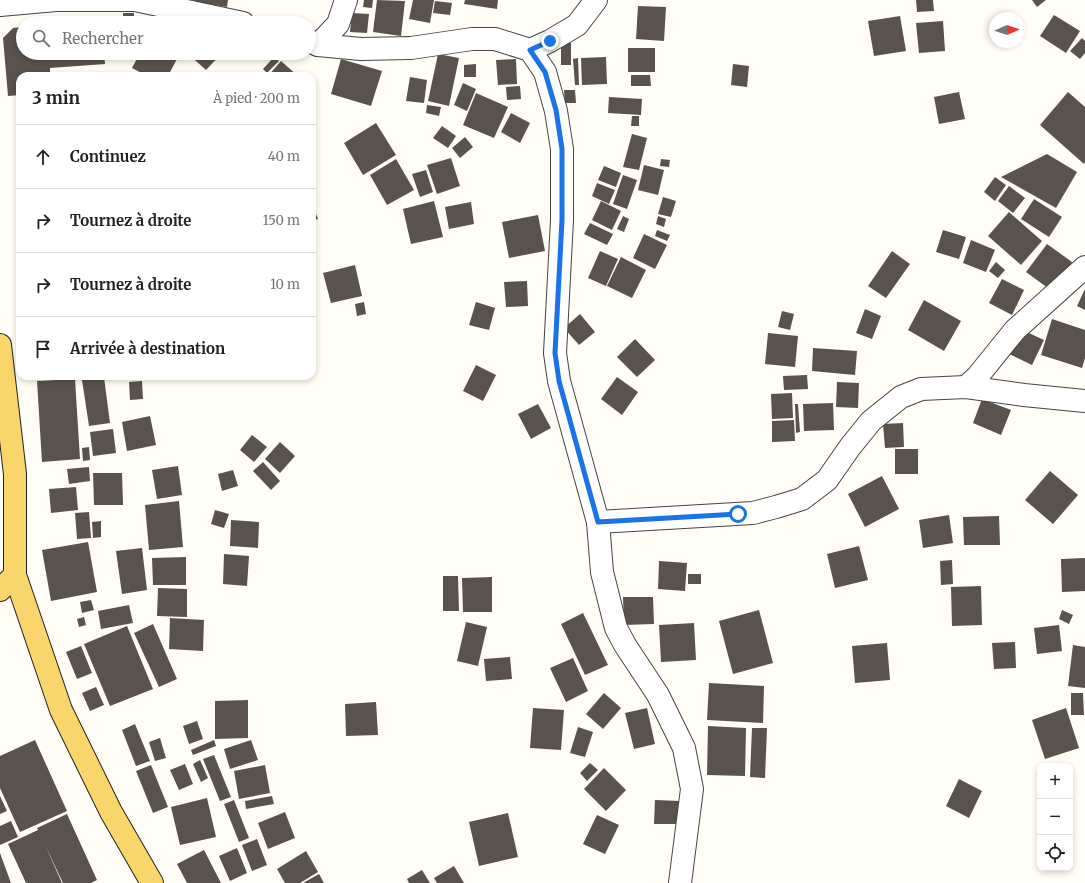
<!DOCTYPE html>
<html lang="fr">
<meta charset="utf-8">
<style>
:root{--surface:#fff;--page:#f2f2f2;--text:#222;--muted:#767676;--line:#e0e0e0}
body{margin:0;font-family:Merriweather,serif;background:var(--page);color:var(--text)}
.controls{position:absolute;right:12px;bottom:12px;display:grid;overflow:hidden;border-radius:8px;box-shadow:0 2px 6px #0003}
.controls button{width:36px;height:36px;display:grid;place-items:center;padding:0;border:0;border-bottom:1px solid var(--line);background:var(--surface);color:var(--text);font:20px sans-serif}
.compass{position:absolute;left:989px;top:12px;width:36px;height:36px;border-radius:50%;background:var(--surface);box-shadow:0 2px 6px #0003;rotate:87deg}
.stop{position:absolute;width:12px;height:12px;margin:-9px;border:3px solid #1a73e8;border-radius:50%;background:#fff}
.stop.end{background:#1a73e8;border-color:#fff;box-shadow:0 1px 4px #0008}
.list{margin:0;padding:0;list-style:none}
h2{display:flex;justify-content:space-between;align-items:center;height:52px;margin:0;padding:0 16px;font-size:17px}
h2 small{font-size:13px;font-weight:400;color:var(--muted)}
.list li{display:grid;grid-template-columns:26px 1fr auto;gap:12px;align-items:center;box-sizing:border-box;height:64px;padding:0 16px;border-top:1px solid var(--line)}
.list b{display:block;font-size:15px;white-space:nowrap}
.list em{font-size:13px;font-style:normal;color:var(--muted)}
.icon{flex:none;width:22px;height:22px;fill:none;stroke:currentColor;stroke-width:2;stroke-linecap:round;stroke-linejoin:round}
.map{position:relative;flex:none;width:1085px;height:883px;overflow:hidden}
.search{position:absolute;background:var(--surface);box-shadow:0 2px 6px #0003;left:16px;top:16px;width:300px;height:44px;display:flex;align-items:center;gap:10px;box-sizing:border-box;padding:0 14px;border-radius:22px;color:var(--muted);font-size:15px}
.panel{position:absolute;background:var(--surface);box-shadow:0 2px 6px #0003;left:16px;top:72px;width:300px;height:308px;border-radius:12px}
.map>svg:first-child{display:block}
.building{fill:#5a524d}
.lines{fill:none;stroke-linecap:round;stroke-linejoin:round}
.minor-casing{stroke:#444;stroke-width:24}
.major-casing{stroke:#222;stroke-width:24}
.minor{stroke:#fff;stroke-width:22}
.major{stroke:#f9d66b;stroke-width:22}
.route{stroke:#1a73e8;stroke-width:5}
</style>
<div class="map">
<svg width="1085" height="883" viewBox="0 0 1085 883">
<rect width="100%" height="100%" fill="#fffdf5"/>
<g class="building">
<polygon points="194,0 228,0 227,7 194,2"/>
<polygon points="364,0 373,0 372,8 363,7"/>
<polygon points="377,0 405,1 401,36 373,32"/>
<polygon points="413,0 434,0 430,23 409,19"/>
<polygon points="465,0 498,0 497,9 464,4"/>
<polygon points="916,0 933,0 934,11 917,12"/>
<polygon points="1032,0 1046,0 1037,7"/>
<polygon points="435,1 452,3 450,15 433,13"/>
<polygon points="638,6 666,7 664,41 636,39"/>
<rect x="123" y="13" width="11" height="10"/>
<polygon points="352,13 369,14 367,33 350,32"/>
<polygon points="1054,15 1080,31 1066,53 1040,36"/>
<polygon points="900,16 906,51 874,56 868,21"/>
<polygon points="943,21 945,51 919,53 916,23"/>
<polygon points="23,27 23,53 104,53 105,64 50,68 50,76 20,76 20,95 8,96 3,38 13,28"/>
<polygon points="1082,38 1085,41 1085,53 1080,59 1070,51"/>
<rect x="561" y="43" width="10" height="22"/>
<rect x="628" y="48" width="27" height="24"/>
<polygon points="140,53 170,53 178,57 168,76 147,76 132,68"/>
<polygon points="187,53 222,53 206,70"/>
<polygon points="438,54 459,58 449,106 428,101"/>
<polygon points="274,57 279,61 267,73 263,69"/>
<polygon points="606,57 607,84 582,85 581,58"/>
<polygon points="578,58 579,85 575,85 573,59"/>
<polygon points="341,59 382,71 371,106 331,94"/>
<polygon points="516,59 517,84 498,85 496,60"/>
<polygon points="281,61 298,76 268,76"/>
<polygon points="476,64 476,77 464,77 464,65"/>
<polygon points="733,64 749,66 747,87 731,85"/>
<polygon points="631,75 650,75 651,86 631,86"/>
<polygon points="410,77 427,80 424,103 406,101"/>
<polygon points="463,83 476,89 467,111 454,105"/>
<polygon points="520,86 521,99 507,100 506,87"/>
<polygon points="564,90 575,90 576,103 565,103"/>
<polygon points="959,92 965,119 939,124 934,97"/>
<polygon points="1068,92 1085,107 1085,162 1084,164 1040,125"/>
<polygon points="476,93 508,107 494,138 463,125"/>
<polygon points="609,97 642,99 641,115 608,113"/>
<polygon points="427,105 441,107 439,116 426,113"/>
<polygon points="511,113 530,123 520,143 501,132"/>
<polygon points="632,116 639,116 639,126 631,126"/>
<polygon points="376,123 396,155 363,175 344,143"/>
<polygon points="442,126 456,136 448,148 433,138"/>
<polygon points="632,134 647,138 639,170 623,167"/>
<polygon points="465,137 473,147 460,158 452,148"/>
<polygon points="1047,154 1077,172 1056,208 1001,177"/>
<polygon points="451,158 460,186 437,194 427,165"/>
<polygon points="396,159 414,190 387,205 370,175"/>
<polygon points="661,159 670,160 669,167 660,166"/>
<polygon points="644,165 664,170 658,195 638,190"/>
<polygon points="604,166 621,173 616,187 598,180"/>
<polygon points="426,170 433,192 420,197 412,174"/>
<polygon points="623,175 637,180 627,209 613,204"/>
<polygon points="995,177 1006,185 995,201 984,192"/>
<polygon points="597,183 615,190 609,204 592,196"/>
<polygon points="1009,186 1025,198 1013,213 998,201"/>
<polygon points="663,197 676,201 671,217 658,214"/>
<polygon points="1034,199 1062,217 1049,237 1021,219"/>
<polygon points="434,201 443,237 411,244 403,209"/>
<polygon points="601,201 621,211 612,230 592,220"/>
<polygon points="471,202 474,224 449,229 445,207"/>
<polygon points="312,204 318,219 312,221"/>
<polygon points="1009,212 1042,241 1021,265 988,236"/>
<polygon points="538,215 545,251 509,258 502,222"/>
<polygon points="623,216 629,219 624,232 617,229"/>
<polygon points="658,216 666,219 664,227 656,224"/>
<polygon points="590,223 613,234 607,245 584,234"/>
<polygon points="657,230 670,235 667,241 655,236"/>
<polygon points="943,230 966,237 959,259 936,252"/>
<polygon points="644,234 667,245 655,269 633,258"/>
<polygon points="971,240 995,250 986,272 963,263"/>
<polygon points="1047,244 1072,262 1052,291 1026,272"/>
<polygon points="600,251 618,259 606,286 588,278"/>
<polygon points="892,251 910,264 886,298 868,286"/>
<polygon points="621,257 646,270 632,298 607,286"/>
<polygon points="996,262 1005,270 998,278 989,271"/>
<polygon points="355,265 362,296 331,303 323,273"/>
<polygon points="1002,279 1024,290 1012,315 989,303"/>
<polygon points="527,281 528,306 506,307 504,282"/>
<polygon points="1085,289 1085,310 1077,306"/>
<polygon points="924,300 961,321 944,351 908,330"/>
<polygon points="364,302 366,314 357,316 355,304"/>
<polygon points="476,302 495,308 489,330 469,325"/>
<polygon points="865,309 881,316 872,339 856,333"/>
<polygon points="782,311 794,314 790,330 778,327"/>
<polygon points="580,314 595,332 579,345 564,328"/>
<polygon points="1052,319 1085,330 1085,358 1082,368 1041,355"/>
<polygon points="1020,329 1044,340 1032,365 1009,354"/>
<polygon points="768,333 798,336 795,367 765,364"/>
<polygon points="635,339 655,360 637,377 617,357"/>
<polygon points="813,348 857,351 855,375 812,371"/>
<polygon points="476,365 496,375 483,401 463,391"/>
<polygon points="807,375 808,389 784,390 783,376"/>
<polygon points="104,377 110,423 89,426 82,380"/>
<polygon points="617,377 638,392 622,415 601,399"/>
<polygon points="75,379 80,459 42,462 37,381"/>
<polygon points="142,381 143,399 130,400 129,382"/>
<polygon points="837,382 859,383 858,408 836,407"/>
<polygon points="792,393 793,418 772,419 771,394"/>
<polygon points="982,399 1011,410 1001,435 973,423"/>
<polygon points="833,403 834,430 804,431 803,404"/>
<polygon points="538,404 551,428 531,439 518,414"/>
<polygon points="795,404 798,404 800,432 796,433"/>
<polygon points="150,416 156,445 127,451 122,422"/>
<polygon points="794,420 795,441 772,442 772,421"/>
<polygon points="903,423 904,447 885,448 883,424"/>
<polygon points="113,429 116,453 93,456 90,432"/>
<polygon points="252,435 267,447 254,462 240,450"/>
<polygon points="280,442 295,456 280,473 265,459"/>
<polygon points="89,447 90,460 83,461 82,448"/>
<rect x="895" y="449" width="23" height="25"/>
<polygon points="263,462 280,481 271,490 253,471"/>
<polygon points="178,466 182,495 157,499 152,470"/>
<polygon points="89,467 90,481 69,484 67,469"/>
<polygon points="233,470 238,486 222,491 218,474"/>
<polygon points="1050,471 1078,495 1053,524 1025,500"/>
<polygon points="93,473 122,473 123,505 94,505"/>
<polygon points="882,476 899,509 865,527 848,494"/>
<polygon points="76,487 78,510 51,513 49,489"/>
<polygon points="179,501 183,547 149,550 145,505"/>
<polygon points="215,510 229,514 224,528 211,524"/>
<polygon points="89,512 91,538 77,539 75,513"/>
<polygon points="949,515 953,543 923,548 919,520"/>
<polygon points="999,516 1000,545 964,545 963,517"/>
<polygon points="231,520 259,522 258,548 230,546"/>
<polygon points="101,521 101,537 93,538 92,522"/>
<polygon points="88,542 97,592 51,601 42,550"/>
<polygon points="859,546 868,580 835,588 827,554"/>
<polygon points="142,548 147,590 122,594 116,551"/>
<polygon points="224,554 249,556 247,586 223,584"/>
<polygon points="186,557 186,585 153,585 152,558"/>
<polygon points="1085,558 1085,591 1062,592 1061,559"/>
<polygon points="952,560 953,584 941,585 940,561"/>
<polygon points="659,561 687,563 685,591 658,589"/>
<rect x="688" y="574" width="13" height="10"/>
<polygon points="443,576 458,576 459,611 443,611"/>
<polygon points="492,577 492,612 463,612 462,578"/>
<polygon points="981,586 982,625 952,626 951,587"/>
<polygon points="158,588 187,589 187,617 157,616"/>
<polygon points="623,597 653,597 654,624 624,625"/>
<polygon points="91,600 94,610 82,613 80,602"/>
<polygon points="129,605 133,623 101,629 98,611"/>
<polygon points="759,610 773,663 733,674 719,621"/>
<polygon points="1062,610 1073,615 1069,624 1059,619"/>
<polygon points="583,613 608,665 585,675 561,624"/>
<polygon points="84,617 86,625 79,627 77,619"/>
<polygon points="170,618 204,620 203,651 169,649"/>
<polygon points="466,622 487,627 478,666 457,661"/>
<polygon points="694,623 696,660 661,662 659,625"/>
<polygon points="153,624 177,679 159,687 134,633"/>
<polygon points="1059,625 1062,651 1037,654 1034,628"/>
<polygon points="127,626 153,689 110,706 84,644"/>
<polygon points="1015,642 1016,668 994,669 992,643"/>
<polygon points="887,643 890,680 855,683 852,646"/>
<polygon points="1073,645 1085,647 1085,688 1068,686"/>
<polygon points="81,646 92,673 77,679 66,652"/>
<polygon points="510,657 512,679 486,681 484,659"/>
<polygon points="573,658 588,691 566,702 550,668"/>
<polygon points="709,683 764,686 763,723 707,720"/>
<polygon points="96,687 104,705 90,711 82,693"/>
<polygon points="604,693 621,708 603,729 586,714"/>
<polygon points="1071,693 1083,693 1084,715 1071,715"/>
<polygon points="248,700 248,738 215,739 215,701"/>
<polygon points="376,702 378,735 346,736 345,704"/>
<polygon points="533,708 564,710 561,750 530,748"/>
<polygon points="647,708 655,744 634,749 625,713"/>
<polygon points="1066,708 1079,748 1045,759 1032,720"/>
<polygon points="197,721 203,739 189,744 183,726"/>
<polygon points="135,724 150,761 136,766 122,730"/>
<polygon points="708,726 746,728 745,776 707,775"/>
<polygon points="578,727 593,732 585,757 570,753"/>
<polygon points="752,728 767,728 765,778 750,777"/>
<polygon points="160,738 166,758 155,761 149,742"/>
<polygon points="35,740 67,811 20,832 0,788 0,756"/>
<polygon points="214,740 216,746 193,755 191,750"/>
<polygon points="251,740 258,760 230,769 224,749"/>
<polygon points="214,755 231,797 220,801 203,759"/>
<polygon points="200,760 208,778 201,782 193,764"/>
<polygon points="590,763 598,770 587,781 580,773"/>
<polygon points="185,764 193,784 179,790 170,770"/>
<polygon points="151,765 168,807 153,813 136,771"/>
<polygon points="265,765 270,793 239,799 234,771"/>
<polygon points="604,768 626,790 606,811 584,789"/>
<polygon points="959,779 982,791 969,818 946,806"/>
<polygon points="0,796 7,811 0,814"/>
<polygon points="272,796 274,804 246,809 245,801"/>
<polygon points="207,798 216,837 180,845 171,807"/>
<polygon points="234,800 249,838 239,842 224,804"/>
<polygon points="655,800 680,801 679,824 654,824"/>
<polygon points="285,812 295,838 268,849 258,823"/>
<polygon points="508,813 518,857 479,866 469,822"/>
<polygon points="67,814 97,880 91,883 63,883 45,845 62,883 26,883 8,844 38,830 37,828"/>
<polygon points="597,815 619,825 605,854 583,844"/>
<polygon points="11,821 18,837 0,845 0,826"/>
<polygon points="257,839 267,865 252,871 242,845"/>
<polygon points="237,848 247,873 230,881 219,856"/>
<polygon points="204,850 221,883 187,883 177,864"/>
<polygon points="306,851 318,872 300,883 285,883 277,869"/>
<polygon points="0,853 11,883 0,883"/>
<polygon points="454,866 464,883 437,883 434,878"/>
<polygon points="422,870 430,883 409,883 407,879"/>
<polygon points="319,874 324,883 303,883"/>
</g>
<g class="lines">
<defs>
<g id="minor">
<polyline points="0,5 56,0 135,0 243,23"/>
<polyline points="309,41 318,45 361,49 411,48 472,39 495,39 530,50 545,72 556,111 562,149 562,220 555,353 559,381 598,522 602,572 616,628 625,645 658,695 684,748 692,789 680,883"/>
<polyline points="318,45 338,24 346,0"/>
<polyline points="530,50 550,41 577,25 596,0"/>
<polyline points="966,387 977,377 1015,330 1085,267"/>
<polyline points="598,522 753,513 776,507 802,499 827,480 850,447 871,421 901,397 921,389 966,387 1024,395 1085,401"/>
</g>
<g id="major">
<polyline points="0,345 15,474 15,575 61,710 111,812 152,883"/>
<polyline points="0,590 15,575"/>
</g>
</defs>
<use href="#minor" class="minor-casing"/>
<use href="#major" class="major-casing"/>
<use href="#minor" class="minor"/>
<use href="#major" class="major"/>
</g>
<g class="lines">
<polyline class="route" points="550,41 530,50 545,72 556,110 562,149 562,220 555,353 559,381 598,522 738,514"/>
</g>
</svg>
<div class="controls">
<button>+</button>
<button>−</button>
<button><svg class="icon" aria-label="locate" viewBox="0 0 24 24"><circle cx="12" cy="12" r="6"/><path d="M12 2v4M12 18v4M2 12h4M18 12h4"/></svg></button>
</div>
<svg class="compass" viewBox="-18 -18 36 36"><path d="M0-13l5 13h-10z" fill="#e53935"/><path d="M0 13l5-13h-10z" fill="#767676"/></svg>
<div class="stop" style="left:738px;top:514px"></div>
<div class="stop end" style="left:550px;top:41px"></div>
<div class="search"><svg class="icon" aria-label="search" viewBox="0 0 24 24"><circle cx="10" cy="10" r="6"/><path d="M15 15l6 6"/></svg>Rechercher</div>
<section class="panel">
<h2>3 min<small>À pied · 200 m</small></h2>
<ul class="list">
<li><svg class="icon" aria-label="ahead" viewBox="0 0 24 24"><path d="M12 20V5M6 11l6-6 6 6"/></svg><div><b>Continuez</b></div><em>40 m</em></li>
<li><svg class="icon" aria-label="right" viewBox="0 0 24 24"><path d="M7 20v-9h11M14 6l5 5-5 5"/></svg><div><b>Tournez à droite</b></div><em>150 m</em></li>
<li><svg class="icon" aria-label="right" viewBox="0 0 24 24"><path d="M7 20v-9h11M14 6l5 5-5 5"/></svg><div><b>Tournez à droite</b></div><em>10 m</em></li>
<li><svg class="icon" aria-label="arrive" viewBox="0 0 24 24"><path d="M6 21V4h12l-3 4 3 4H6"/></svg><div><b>Arrivée à destination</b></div></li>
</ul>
</section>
</div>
